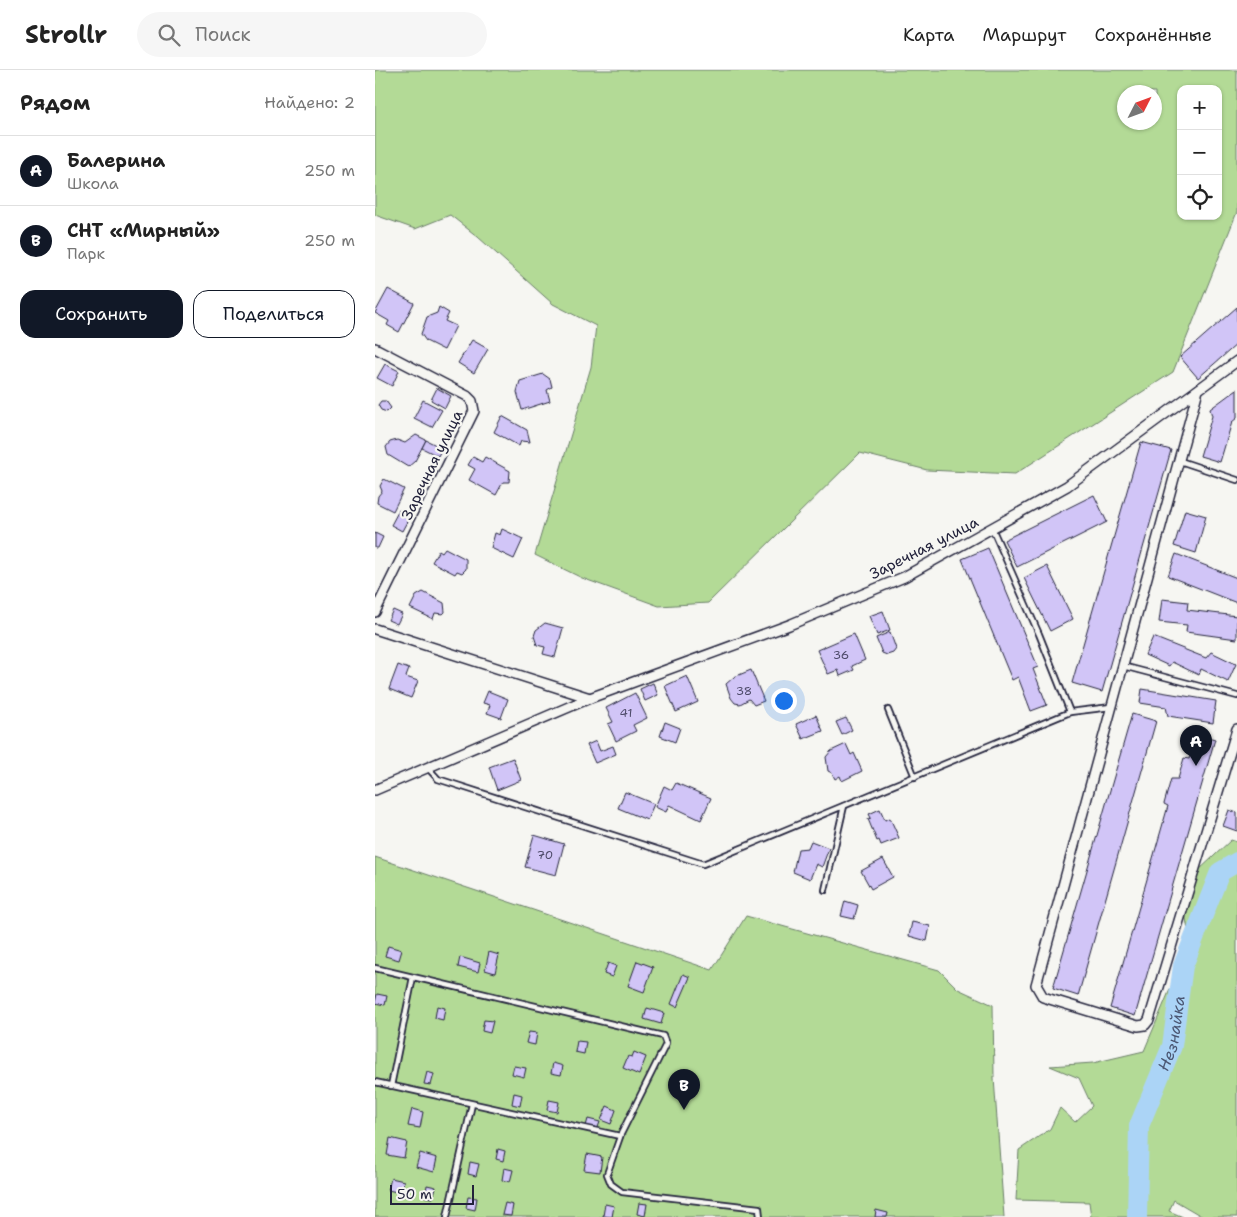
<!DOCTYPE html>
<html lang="ru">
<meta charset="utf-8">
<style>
:root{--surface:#fff;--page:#f6f6f6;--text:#222;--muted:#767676;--line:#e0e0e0;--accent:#111827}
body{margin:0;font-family:"Shantell Sans",sans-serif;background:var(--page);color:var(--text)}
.controls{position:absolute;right:15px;top:15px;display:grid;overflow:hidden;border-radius:10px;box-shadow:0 1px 4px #0004}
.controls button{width:45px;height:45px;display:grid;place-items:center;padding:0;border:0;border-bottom:1px solid var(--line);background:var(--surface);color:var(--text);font:25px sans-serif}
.compass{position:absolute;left:742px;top:15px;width:45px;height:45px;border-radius:50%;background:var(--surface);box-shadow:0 1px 4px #0004;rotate:48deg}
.scale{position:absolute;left:15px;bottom:12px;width:84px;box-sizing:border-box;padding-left:5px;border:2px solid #22223b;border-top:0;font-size:14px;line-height:18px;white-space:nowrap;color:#22223b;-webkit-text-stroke:4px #f6f6f2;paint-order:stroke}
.you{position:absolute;left:408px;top:630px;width:18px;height:18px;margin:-12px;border:4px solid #fff;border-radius:50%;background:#1a73e8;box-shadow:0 0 0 8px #1a73e833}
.badge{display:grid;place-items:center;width:32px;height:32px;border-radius:50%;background:var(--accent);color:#fff;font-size:16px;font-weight:700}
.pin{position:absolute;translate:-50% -41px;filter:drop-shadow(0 1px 2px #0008)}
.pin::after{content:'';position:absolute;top:26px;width:18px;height:15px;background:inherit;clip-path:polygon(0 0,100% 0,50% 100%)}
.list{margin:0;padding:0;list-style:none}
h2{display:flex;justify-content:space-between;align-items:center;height:65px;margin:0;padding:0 20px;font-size:21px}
h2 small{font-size:16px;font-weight:400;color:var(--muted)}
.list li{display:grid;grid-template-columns:32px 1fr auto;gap:15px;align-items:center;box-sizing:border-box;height:70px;padding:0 20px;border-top:1px solid var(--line)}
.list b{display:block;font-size:19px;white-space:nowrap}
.list p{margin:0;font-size:16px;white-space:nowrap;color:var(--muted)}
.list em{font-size:16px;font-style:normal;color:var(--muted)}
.actions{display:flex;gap:10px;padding:15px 20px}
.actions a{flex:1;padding:11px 0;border:1px solid var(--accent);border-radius:15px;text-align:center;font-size:18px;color:var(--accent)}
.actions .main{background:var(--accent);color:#fff}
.icon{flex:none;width:28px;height:28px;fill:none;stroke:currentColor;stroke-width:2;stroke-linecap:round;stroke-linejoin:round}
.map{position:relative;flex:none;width:862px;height:1147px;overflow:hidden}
header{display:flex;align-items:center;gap:30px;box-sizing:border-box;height:70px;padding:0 25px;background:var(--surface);border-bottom:1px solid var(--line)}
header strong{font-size:24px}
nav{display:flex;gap:28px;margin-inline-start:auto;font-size:18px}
.search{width:350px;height:45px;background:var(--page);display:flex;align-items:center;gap:12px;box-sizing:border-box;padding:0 18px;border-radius:28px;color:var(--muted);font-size:19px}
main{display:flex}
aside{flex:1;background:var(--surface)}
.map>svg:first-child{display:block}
.green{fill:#b3da96;stroke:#6a7e68;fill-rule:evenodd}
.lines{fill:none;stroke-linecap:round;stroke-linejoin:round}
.river{stroke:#abd4f6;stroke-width:20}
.building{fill:#d1c5f7;stroke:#22223b}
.lane-casing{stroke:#22223b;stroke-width:8}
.street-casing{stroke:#22223b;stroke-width:12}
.lane{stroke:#f6f6f2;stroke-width:4.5}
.street{stroke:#f6f6f2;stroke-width:9}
.labels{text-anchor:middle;stroke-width:4.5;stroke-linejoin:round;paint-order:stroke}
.number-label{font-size:12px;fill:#4e4b6a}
.street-label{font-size:15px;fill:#22223b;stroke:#f6f6f2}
.water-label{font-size:16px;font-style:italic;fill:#4b5773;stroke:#f6f6f2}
</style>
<header>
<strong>Strollr</strong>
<div class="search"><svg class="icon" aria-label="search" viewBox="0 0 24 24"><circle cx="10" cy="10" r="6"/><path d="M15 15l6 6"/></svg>Поиск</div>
<nav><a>Карта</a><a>Маршрут</a><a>Сохранённые</a></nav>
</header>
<main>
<aside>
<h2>Рядом<small>Найдено: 2</small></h2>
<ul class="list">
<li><span class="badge">A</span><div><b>Балерина</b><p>Школа</p></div><em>250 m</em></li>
<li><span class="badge">B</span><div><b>СНТ «Мирный»</b><p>Парк</p></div><em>250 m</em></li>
</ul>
<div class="actions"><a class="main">Сохранить</a><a>Поделиться</a></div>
</aside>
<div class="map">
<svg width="862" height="1147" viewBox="0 0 862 1147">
<rect width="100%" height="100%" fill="#f6f6f2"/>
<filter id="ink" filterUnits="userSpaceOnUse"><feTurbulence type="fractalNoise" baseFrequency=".02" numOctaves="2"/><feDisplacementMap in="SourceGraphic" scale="10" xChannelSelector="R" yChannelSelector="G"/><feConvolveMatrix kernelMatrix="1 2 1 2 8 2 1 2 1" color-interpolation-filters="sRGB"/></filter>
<g filter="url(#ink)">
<g class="green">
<path d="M0,0h862v142l-64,160 -158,102 -88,-4 -67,-17 -152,150 -49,3 -77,-28 -47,-23 56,-188 5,-41 -43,-22 -75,-67 -28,-22 -35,14 -40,-14zM806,19h37v127h-37zM780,22v30h-30v-30z"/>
<polygon points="856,770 862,772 862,1147 828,1147 799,1130 794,1141 808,1147 716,1147 714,1132 641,1130 644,1080 675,1059 685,1038 700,1052 717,1036 704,1008 675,996 718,993 769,981 815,872 809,837 822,802"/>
<polygon points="0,787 337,900 371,846 564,900 583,919 618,935 619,1008 629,1147 0,1147"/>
</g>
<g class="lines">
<path class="river" id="s1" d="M762,1147l2,-91 33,-80 11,-80 37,-94 17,-10"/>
</g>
<g class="building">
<polygon points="13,219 39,233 24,262 12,255 14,251 0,243"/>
<polygon points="64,237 74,243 70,251 81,256 69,280 51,271 46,264 52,247 62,243"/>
<polygon points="862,237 862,274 823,308 805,287"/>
<polygon points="97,270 113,279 99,303 83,293"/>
<polygon points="10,294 24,301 17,316 2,308"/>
<polygon points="168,304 175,309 177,317 172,320 175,331 147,340 142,322 145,311"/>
<polygon points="62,318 76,326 70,338 56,330"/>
<polygon points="862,319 862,348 857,352 845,392 825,386 837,346 835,339"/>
<polygon points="48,330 67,340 57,357 39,348"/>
<polygon points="6,331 11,331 16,338 12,342 6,340 3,335"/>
<polygon points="127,346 152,360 155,372 146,371 144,376 119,362"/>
<polygon points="41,365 51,370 40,391 33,397 13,385 11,377 15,372 22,370 30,373"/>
<polygon points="51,370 67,378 63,386 47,378"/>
<polygon points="766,372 796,380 727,622 697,613"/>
<polygon points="98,387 107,392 110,387 135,401 134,412 128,412 121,425 94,410 100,399 93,395"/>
<polygon points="9,409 29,419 18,441 2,433 3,426 7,421 5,416"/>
<polygon points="719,425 732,452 642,497 629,470"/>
<polygon points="24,440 35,446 27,461 16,455"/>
<polygon points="810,440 831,446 821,483 799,476"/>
<polygon points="127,459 148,469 139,489 116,478 120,463 125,465"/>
<polygon points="0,463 8,467 3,478 0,478"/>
<polygon points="70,478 91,489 91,499 87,503 82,501 80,504 57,492 64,480 67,482"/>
<polygon points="613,478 663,597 658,599 672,635 656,641 643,607 637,610 587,489"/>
<polygon points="801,484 862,508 862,533 793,506"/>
<polygon points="672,496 698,549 675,561 649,508"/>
<polygon points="48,522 69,533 70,542 68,544 60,543 58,549 35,538 41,526"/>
<polygon points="787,529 813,532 812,540 862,546 862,569 811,562 812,555 784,552"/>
<polygon points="18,540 27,544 22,554 13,550"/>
<polygon points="508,541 515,560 502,565 494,546"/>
<polygon points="170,553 188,558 180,587 168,584 170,577 162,575 159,566 161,560"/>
<polygon points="515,562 521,579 518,583 512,585 507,583 501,568"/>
<polygon points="479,564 490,590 477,596 479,600 465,606 463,600 453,604 442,580"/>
<polygon points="778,567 831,588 836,582 861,594 853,612 826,599 824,605 797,592 794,596 770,585"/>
<polygon points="23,595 34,599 31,607 43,611 36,628 14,619"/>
<polygon points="376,600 389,631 379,635 374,629 365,634 360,633 356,628 351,614 359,607"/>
<polygon points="312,606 323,632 301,642 290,616"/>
<polygon points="278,613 283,625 270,631 265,619"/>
<polygon points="767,619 841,631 838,653 793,646 791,637 765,633"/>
<polygon points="113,621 133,629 126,648 112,643 115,635 108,633"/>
<polygon points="260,623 272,648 258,655 261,661 241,671 233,654 238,652 231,638"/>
<polygon points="757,644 781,651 703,926 678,918"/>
<polygon points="441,645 448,661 428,669 421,654"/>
<polygon points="471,648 477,660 467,665 461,652"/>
<polygon points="290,652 305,658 300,672 285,666"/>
<polygon points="822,664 840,669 760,946 735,938 793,736 789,734 796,709 803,709 809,688 814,689"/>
<polygon points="221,671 225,681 238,676 241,684 220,693 212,675"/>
<polygon points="471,674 476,685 479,683 487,701 467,711 465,706 460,709 457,703 453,701 451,687 456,681"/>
<polygon points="138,688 146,710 122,720 114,697"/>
<polygon points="301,713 336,728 326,750 294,735 291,742 280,737 289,716 297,720"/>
<polygon points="250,722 279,734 272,750 243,738"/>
<polygon points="505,739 510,750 515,748 524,768 506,775 504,770 502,771 493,749 496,748 494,744"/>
<polygon points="854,740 862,743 862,761 848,756"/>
<polygon points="159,765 189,774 181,805 150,797"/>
<polygon points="436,771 454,778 447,797 441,794 435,809 418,802 423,779 433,778"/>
<polygon points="508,789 518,807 496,819 486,801"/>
<polygon points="470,831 483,835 479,849 466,846"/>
<polygon points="537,852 555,856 552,871 534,866"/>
<polygon points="13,876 27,880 24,890 10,886"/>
<polygon points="114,882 124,885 120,903 110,900"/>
<polygon points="85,887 105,893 103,902 83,897"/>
<polygon points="262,891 278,897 269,922 253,916"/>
<polygon points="233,893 241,896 237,907 229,904"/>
<polygon points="308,904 315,907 302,937 296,934"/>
<polygon points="2,924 12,926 10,935 0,933"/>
<polygon points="62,936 70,938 68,950 60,948"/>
<polygon points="272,938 289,943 286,954 269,949"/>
<polygon points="109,950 118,951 115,963 107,961"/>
<polygon points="154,962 162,963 160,975 151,973"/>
<polygon points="202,971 211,972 209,984 200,982"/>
<polygon points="259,982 271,987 264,1005 248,998 253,986 257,987"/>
<polygon points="178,993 188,996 186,1005 176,1003"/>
<polygon points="139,996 151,998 149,1007 137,1004"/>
<polygon points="52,1002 59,1004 56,1015 49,1014"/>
<polygon points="139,1023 147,1025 145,1036 137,1034"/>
<polygon points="174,1030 184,1032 182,1042 172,1040"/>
<polygon points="232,1036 241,1040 236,1054 226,1050"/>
<polygon points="37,1039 48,1042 45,1058 33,1056"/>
<polygon points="213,1049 225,1052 222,1060 211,1056"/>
<polygon points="15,1068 32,1072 29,1088 12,1085"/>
<polygon points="123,1079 130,1081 128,1091 121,1089"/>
<polygon points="45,1083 62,1088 59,1102 41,1097"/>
<polygon points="212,1084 227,1087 225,1102 209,1100"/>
<polygon points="95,1092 104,1094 101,1106 93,1104"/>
<polygon points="129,1098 138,1100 135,1112 127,1110"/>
<polygon points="16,1108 29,1111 26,1123 13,1120"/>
<polygon points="52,1115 61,1117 58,1128 50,1127"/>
<polygon points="93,1127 102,1128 100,1140 91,1138"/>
<polygon points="130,1133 138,1135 136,1146 127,1145"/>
<polygon points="264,1133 272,1134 270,1146 262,1144"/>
<polygon points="230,1134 239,1136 237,1147 228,1146"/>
<polygon points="501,1140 513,1143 512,1147 500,1147"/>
</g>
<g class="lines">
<defs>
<g id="lane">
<polyline points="805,391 862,410"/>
<polyline points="617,458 664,564 695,642"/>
<polyline points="748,596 862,626"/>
<polyline points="513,640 540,707"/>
<polyline points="53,698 63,709 328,794 695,642 736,637"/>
<polyline points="450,820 469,736"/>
<polyline points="0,898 288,966 291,974 246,1064 232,1104 236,1114 247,1122 384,1138 385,1147"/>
<polyline points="0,1012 245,1066"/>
<polyline points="16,1016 38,907"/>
<polyline points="72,1147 97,1034"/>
</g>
<g id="street">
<polyline points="0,278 92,326 97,331 99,341 0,542"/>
<polyline points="823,320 661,915 668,927 763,956 770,955 774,950 862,659"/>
<polyline points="0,559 215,628"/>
<polyline points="0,720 215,628 414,555 529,507 692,416 862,291"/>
</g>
</defs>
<use href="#lane" class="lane-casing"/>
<use href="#street" class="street-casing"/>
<use href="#lane" class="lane"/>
<use href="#street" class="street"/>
</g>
</g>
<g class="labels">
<g class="number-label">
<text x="466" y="589">36</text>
<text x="369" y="625">38</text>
<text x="251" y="647">41</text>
<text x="170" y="789">70</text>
</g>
<g class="street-label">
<text transform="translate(57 395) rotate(-64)" y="5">Заречная улица</text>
<text transform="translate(549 478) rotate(-27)" y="5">Заречная улица</text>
</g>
<g class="water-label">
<text dy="6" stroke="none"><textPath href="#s1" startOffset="190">Незнайка</textPath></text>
</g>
</g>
</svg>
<div class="controls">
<button>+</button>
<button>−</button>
<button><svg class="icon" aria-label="locate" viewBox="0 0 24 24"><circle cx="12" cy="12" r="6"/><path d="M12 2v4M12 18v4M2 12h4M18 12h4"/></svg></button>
</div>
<svg class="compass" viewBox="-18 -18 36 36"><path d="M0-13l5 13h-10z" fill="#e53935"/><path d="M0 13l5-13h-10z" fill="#767676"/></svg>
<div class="scale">50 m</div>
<div class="you"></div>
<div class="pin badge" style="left:821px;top:696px">A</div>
<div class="pin badge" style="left:309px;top:1040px">B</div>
</div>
</main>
